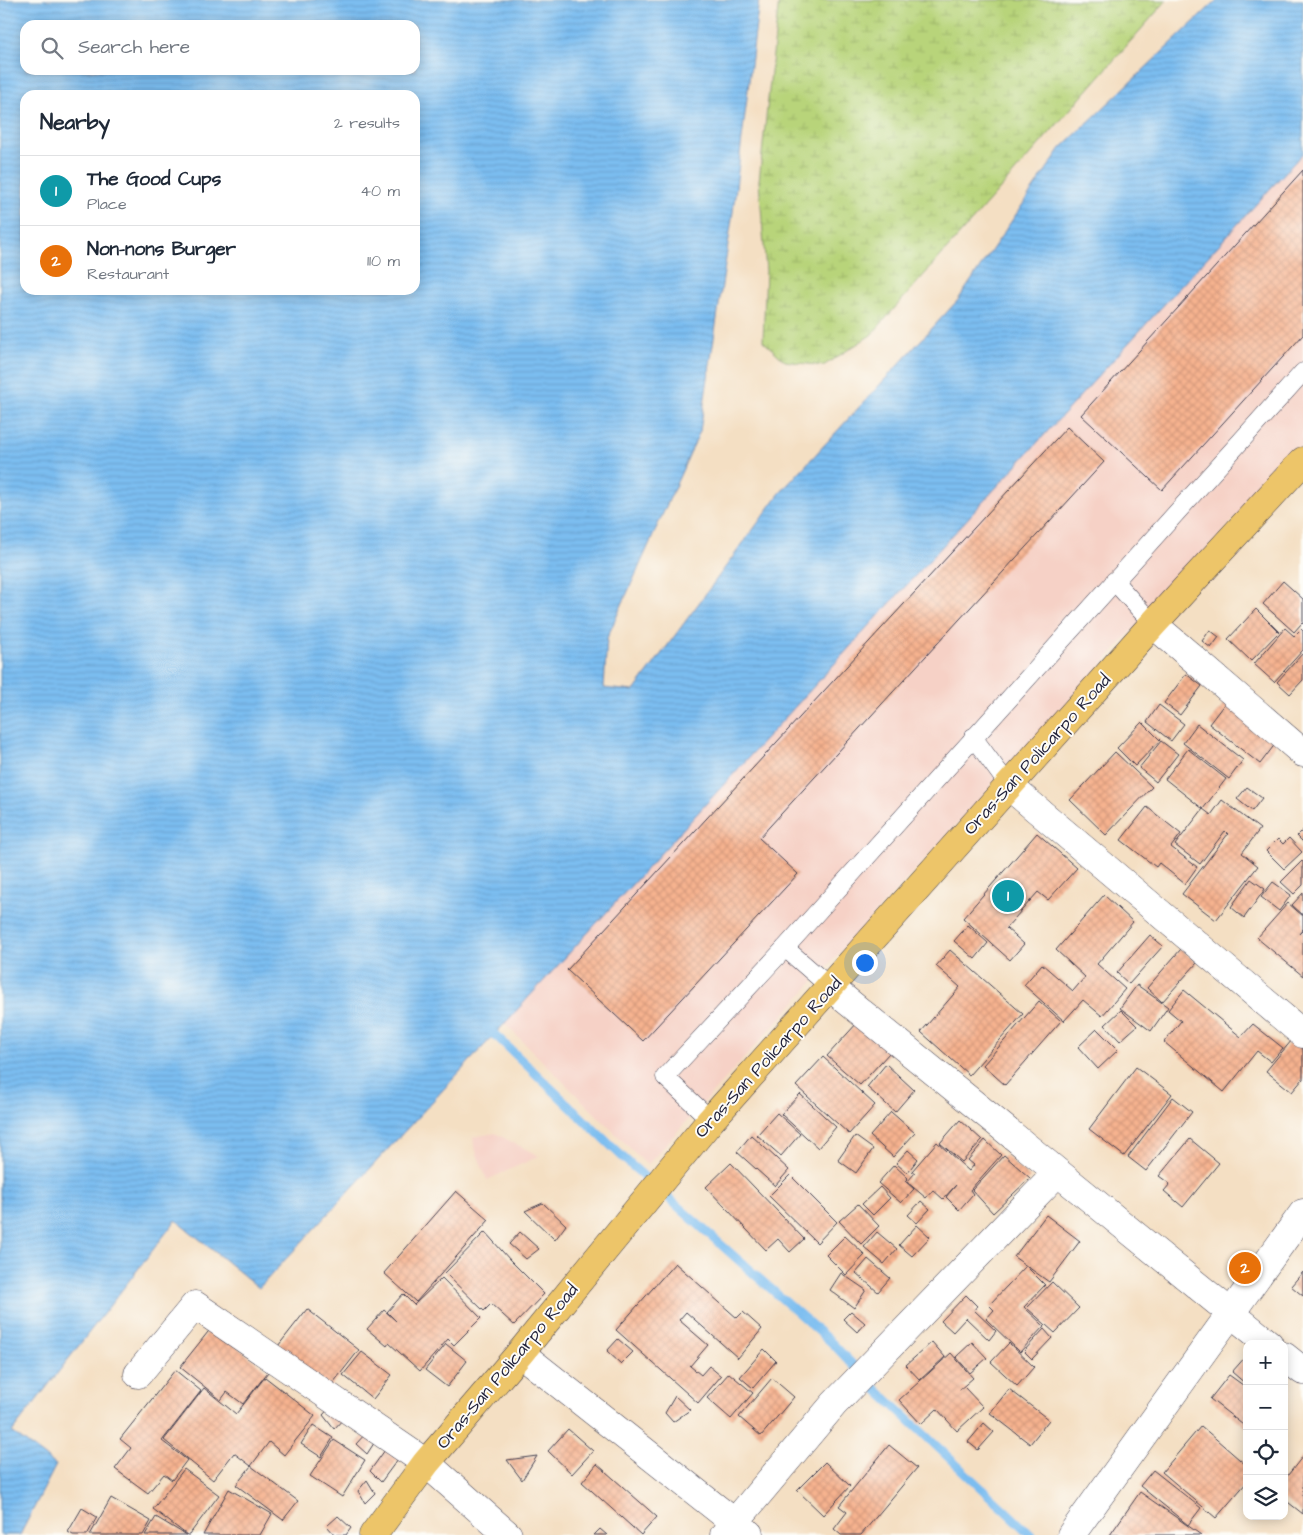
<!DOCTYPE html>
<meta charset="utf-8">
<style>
:root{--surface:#fff;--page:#f2f2f3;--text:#1f2937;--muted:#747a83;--line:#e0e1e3;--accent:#1f6fb2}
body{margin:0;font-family:"Architects Daughter",sans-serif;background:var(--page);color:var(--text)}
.controls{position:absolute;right:15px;bottom:15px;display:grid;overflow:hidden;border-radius:10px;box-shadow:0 2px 12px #0003}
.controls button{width:45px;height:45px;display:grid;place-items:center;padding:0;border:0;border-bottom:1px solid var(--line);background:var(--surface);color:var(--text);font:25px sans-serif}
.you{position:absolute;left:864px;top:962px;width:18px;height:18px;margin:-12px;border:4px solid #fff;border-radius:50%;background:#1a73e8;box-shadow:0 0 0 8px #1a73e833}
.badge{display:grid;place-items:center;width:32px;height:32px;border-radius:50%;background:var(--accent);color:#fff;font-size:16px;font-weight:700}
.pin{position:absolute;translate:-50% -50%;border:2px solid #fff;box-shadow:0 1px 5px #0006}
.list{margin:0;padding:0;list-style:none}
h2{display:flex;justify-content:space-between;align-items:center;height:65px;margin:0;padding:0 20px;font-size:21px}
h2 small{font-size:16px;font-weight:400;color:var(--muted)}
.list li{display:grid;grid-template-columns:32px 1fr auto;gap:15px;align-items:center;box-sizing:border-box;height:70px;padding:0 20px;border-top:1px solid var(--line)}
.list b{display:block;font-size:19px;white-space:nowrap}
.list p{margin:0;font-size:16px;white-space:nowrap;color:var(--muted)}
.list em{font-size:16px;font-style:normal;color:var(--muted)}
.icon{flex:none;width:28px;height:28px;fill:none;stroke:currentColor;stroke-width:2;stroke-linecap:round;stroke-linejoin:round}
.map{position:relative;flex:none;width:1303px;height:1535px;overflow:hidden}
.search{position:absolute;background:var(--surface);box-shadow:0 2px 12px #0003;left:20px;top:20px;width:400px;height:55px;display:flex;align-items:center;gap:12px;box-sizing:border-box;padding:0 18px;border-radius:15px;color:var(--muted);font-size:19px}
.panel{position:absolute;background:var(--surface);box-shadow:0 2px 12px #0003;left:20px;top:90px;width:400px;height:205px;border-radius:15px}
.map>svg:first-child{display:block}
.built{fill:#f6d1c6}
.wetland{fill:url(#wetland-marsh);stroke:#6d7b5a}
.water{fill:url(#water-rules);stroke:#4e7096;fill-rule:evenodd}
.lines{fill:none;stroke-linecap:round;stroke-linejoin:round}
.stream{stroke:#7bbdf0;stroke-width:9}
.building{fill:url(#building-cross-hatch)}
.service-casing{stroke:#423e4f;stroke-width:19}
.minor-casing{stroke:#423e4f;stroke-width:29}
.primary-casing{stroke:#423e4f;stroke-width:29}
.service{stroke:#fff;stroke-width:18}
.minor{stroke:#fff;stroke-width:28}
.primary{stroke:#edc569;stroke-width:28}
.labels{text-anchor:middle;stroke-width:4;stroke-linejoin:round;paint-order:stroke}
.street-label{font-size:18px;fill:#22223b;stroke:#fdfcf7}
</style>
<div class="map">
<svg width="1303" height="1535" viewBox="0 0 1303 1535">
<defs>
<pattern id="wetland-marsh" width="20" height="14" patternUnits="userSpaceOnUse" patternTransform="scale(1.25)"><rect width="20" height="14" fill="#b8d47a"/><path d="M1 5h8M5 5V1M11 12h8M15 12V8" fill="none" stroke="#9eb66a"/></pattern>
<pattern id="water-rules" width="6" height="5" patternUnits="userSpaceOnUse" patternTransform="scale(1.25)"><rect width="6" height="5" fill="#7bbdf0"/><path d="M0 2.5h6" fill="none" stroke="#6aa2cf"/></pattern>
<pattern id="building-cross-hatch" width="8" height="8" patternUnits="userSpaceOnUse" patternTransform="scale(1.25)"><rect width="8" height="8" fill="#f6b28f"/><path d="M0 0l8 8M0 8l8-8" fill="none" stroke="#d3997c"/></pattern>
</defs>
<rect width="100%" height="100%" fill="#fdfcf7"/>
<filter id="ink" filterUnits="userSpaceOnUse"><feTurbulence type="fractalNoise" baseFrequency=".02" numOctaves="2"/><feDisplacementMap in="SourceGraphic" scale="10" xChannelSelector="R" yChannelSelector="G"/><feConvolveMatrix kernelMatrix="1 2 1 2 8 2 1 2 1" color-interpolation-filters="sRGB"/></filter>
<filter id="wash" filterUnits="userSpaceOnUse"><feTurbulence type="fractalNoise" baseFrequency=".0096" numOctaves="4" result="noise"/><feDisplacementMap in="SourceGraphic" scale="20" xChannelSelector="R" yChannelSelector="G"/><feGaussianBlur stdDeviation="1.12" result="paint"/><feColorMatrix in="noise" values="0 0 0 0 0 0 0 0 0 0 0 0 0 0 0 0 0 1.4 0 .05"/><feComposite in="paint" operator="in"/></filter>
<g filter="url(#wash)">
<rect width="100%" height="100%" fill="#f4dfc3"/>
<g class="built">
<polygon points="1303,153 1303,443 647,1165 504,1023"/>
<polygon points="495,1133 539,1156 487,1180 474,1146 473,1137"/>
</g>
<polygon class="wetland" points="779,0 1167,0 871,335 823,366 785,361 763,341 766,271 759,181"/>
<path class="water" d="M0,0h759l-26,212 -33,219 -93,207 -3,50 30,3 146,-198 178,-193 103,-152 156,-148h86v153l-808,881 -236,254 -83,-68 -164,212 44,33 -36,70h-20zM25,25h390v45h-390zM25,95h390v195h-390z"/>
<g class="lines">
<polyline class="stream" points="487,1027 630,1164 832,1343 877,1390 1031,1535"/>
</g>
<g id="blocks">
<g class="building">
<polygon points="1303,170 1303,335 1162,490 1081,415"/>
<polygon points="1067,427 1104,462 759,838 798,874 643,1041 567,970"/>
<polygon points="1283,581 1303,599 1303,624 1302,623 1294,632 1263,604"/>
<polygon points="1256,609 1279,632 1251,661 1228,639"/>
<polygon points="1285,628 1294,636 1301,629 1303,631 1303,650 1274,682 1254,664"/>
<polygon points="1210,630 1219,637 1211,648 1202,641"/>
<polygon points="1303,653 1303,680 1290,694 1277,682"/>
<polygon points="1186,674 1202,686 1180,715 1164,703"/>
<polygon points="1225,703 1276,743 1260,764 1209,724"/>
<polygon points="1159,705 1184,724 1171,741 1147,722"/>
<polygon points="1142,722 1160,740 1135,766 1117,748"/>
<polygon points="1197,724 1243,760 1229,779 1183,743"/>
<polygon points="1161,741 1178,754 1156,782 1139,768"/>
<polygon points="1188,749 1226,779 1203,809 1165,779"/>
<polygon points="1115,752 1152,787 1106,835 1070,800"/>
<polygon points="1247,787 1262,798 1252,811 1237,799"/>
<polygon points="1222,800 1260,829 1242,853 1258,866 1216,920 1182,894 1228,834 1225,831 1200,864 1175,845 1203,809 1211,815"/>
<polygon points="1147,807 1181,834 1171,847 1197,867 1185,884 1159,863 1156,867 1121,840"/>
<polygon points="1303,830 1303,842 1297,836"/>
<polygon points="1037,833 1077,868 1048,900 1038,892 1006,928 1024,944 1010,960 963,918"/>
<polygon points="1289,838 1302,852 1284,869 1266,851 1278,839 1283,844"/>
<polygon points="1302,861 1303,862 1303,885 1294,894 1281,882"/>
<polygon points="1251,879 1265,889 1244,918 1231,907"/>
<polygon points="1273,882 1291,895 1279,911 1261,897"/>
<polygon points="1303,893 1303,915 1292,905"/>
<polygon points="1104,895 1133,922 1097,964 1125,989 1102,1016 1083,1000 1064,1021 1024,985 1042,964 1073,991 1085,977 1056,950"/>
<polygon points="1288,903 1303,916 1303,929 1299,934 1303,930 1303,976 1257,938"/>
<polygon points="968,925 988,943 975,959 954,941"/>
<polygon points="1150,935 1163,946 1129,984 1117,973"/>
<polygon points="1181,949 1197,963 1162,1002 1147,988"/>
<polygon points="950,950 1023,1014 969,1075 921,1032 960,987 936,966"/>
<polygon points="1137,985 1168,1007 1151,1031 1120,1008"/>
<polygon points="1184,990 1241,1037 1253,1024 1283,1048 1271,1062 1257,1051 1224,1092 1164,1042 1181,1021 1168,1010"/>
<polygon points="1039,1001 1061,1021 1005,1085 983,1065"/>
<polygon points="1121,1010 1137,1026 1120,1041 1105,1025"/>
<polygon points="858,1022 890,1052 860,1085 827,1056"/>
<polygon points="1097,1029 1118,1050 1098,1069 1078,1047"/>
<polygon points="1292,1040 1303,1049 1303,1079 1292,1092 1266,1071"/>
<polygon points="823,1057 875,1105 849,1134 796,1086"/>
<polygon points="886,1064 914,1090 895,1112 867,1087"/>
<polygon points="1136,1067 1172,1094 1124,1156 1089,1129"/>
<polygon points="800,1094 836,1127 818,1148 781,1114"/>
<polygon points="1173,1097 1192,1112 1146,1171 1128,1157"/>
<polygon points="891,1112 915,1133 893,1157 870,1136"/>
<polygon points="777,1113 800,1134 781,1156 757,1135"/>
<polygon points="960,1120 982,1140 962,1162 940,1143"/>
<polygon points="751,1135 789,1170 775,1186 737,1152"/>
<polygon points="855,1136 873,1149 856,1173 838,1160"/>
<polygon points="1190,1139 1219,1163 1183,1207 1164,1191 1170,1184 1159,1176"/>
<polygon points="985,1140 1001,1155 970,1190 973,1194 959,1210 946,1197 956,1185 943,1199 933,1190 926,1198 907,1182 915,1173 912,1171 937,1142 969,1171 974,1165 968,1160"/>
<polygon points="908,1150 918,1159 907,1173 896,1163"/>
<polygon points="1004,1155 1030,1178 993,1213 972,1190"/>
<polygon points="731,1163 804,1239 790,1252 778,1239 766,1250 706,1187"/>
<polygon points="894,1165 908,1178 905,1181 914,1189 901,1203 878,1183"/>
<polygon points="790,1175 837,1222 817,1243 769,1196"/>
<polygon points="880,1187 890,1198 873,1215 862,1204"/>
<polygon points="456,1191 489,1220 416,1302 384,1273"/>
<polygon points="921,1201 930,1209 917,1223 908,1215"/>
<polygon points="543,1203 566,1225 555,1240 525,1211"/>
<polygon points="858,1204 879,1226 861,1244 839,1221"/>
<polygon points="1046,1215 1080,1241 1049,1282 1014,1257"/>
<polygon points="917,1225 930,1237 912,1256 899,1245"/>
<polygon points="485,1232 510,1260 544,1294 514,1325 491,1304 484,1311 445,1273"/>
<polygon points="520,1232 539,1249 526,1259 509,1244"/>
<polygon points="877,1232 897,1249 884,1264 864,1247"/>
<polygon points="845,1236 865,1255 846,1275 826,1255"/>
<polygon points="868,1259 890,1278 878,1292 856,1273"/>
<polygon points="675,1263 737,1318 743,1312 762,1329 738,1358 686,1312 679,1320 708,1345 690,1366 701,1375 709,1366 721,1376 698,1403 616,1330"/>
<polygon points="1026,1266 1045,1285 1024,1307 1044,1326 1020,1352 986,1319 994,1310 989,1305"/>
<polygon points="1303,1272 1303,1296 1291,1286"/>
<polygon points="841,1273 866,1290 854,1308 830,1290"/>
<polygon points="442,1278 481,1318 454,1345 448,1339 420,1371 389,1343 387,1346 367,1329 384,1310 396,1321 387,1312 403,1294 414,1305"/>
<polygon points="1052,1282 1079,1308 1055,1333 1027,1308"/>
<polygon points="966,1295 977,1306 974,1310 996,1331 989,1340 966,1318 953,1332 941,1321"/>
<polygon points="307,1309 359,1350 330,1387 278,1346"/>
<polygon points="851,1311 865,1323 857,1332 843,1319"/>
<polygon points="212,1327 268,1372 243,1404 227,1392 221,1400 180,1367"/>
<polygon points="1044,1329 1052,1338 1032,1359 1024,1351"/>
<polygon points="618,1339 633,1352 621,1364 607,1351"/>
<polygon points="932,1342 945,1357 920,1380 906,1365"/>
<polygon points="972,1342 987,1358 970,1373 956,1357"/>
<polygon points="1009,1343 1034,1367 1017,1386 991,1362"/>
<polygon points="446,1344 467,1361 447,1387 425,1370"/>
<polygon points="764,1349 776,1361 753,1388 740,1377"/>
<polygon points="362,1352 392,1375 373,1399 343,1375"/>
<polygon points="951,1353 973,1378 959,1390 964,1387 983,1407 957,1431 937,1409 921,1424 899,1400"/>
<polygon points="1247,1355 1247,1385 1232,1372"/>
<polygon points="175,1370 201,1391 162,1441 187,1460 172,1480 164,1474 148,1493 115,1469 131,1448 120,1439"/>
<polygon points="729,1373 753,1393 731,1419 707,1398"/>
<polygon points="1229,1375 1247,1388 1247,1428 1210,1399"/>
<polygon points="265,1377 315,1416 284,1455 269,1442 251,1466 234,1453 213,1480 164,1440 204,1388 236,1414"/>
<polygon points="772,1378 794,1397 761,1436 739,1417"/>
<polygon points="1009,1389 1049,1420 1030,1444 990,1413"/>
<polygon points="675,1396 690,1410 673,1422 665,1413"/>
<polygon points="332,1405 345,1417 334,1429 323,1415"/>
<polygon points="984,1423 994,1432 978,1450 968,1442"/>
<polygon points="313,1425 333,1438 321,1457 301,1444"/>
<polygon points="1201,1426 1247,1466 1247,1482 1216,1518 1162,1472"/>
<polygon points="568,1429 593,1451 572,1474 548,1451"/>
<polygon points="367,1432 378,1437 367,1454 356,1444"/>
<polygon points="334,1440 365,1460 342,1497 310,1476"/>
<polygon points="889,1445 917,1468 861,1535 841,1535 834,1529 847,1512 839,1506"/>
<polygon points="385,1450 398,1459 381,1482 370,1471"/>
<polygon points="537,1456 522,1480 507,1460"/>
<polygon points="1303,1456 1303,1514 1284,1499 1284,1480"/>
<polygon points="825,1462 850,1486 823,1515 797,1490"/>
<polygon points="597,1464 657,1517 641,1535 582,1482"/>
<polygon points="251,1466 298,1501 283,1520 236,1485"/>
<polygon points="184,1469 219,1495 189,1535 187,1535 153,1509"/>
<polygon points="1153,1470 1201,1508 1188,1525 1140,1486"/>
<polygon points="367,1480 375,1493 365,1503 358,1491"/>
<polygon points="229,1489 272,1514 260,1535 203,1535"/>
<polygon points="1140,1492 1187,1525 1201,1535 1110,1535"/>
<polygon points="111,1498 151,1521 143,1535 90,1535"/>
<polygon points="82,1508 97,1517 87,1535 73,1535 68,1532"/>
<polygon points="338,1516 351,1528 346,1535 335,1535 327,1526"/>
<polygon points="156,1517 186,1535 145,1535"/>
<polygon points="600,1529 607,1535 594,1535"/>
</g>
</g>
</g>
<g filter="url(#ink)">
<use href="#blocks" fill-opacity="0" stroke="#423e4f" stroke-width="1"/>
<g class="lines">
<defs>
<g id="service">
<polyline points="1114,581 1153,624"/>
<polyline points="973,737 1009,786"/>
<polyline points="785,948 830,987"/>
<polyline points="711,1120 665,1077 785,948 1303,372"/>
</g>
<g id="minor">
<polyline points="1153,624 1303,753"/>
<polyline points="1009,786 1303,1034"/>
<polyline points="830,987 1269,1344"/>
<polyline points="520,1353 749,1534"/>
<polyline points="1284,1356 1303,1371"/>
<polyline points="138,1374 195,1305 426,1463 508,1535"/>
<polyline points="724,1535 834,1404 1057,1173"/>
<polyline points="1071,1535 1303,1213"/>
</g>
<polyline id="primary" points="373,1535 426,1463 520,1353 711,1120 1153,624 1303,461"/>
</defs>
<use href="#service" class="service-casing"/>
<use href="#minor" class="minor-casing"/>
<use href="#primary" class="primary-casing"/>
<use href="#service" class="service"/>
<use href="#minor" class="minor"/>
<use href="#primary" class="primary"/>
</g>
</g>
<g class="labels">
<g class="street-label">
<text transform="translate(1037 754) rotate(-48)" y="6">Oras-San Policarpo Road</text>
<text transform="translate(768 1057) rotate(-48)" y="6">Oras-San Policarpo Road</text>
<text transform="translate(507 1366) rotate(-50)" y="6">Oras-San Policarpo Road</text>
</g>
</g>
</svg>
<div class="controls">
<button>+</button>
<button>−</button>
<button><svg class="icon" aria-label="locate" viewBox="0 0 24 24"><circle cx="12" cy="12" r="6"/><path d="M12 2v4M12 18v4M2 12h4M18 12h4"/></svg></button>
<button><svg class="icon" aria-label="layers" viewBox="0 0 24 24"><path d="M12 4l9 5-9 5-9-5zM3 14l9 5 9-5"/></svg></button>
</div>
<div class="you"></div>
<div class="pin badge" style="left:1008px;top:896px;background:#0f9aa8">1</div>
<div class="pin badge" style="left:1245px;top:1268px;background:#e8710a">2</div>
<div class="search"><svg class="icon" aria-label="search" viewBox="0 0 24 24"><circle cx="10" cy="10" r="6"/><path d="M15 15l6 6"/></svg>Search here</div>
<section class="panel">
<h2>Nearby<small>2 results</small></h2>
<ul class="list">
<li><span class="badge" style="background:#0f9aa8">1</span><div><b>The Good Cups</b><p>Place</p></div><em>40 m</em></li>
<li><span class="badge" style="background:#e8710a">2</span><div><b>Non-nons Burger</b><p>Restaurant</p></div><em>110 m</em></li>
</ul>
</section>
</div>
